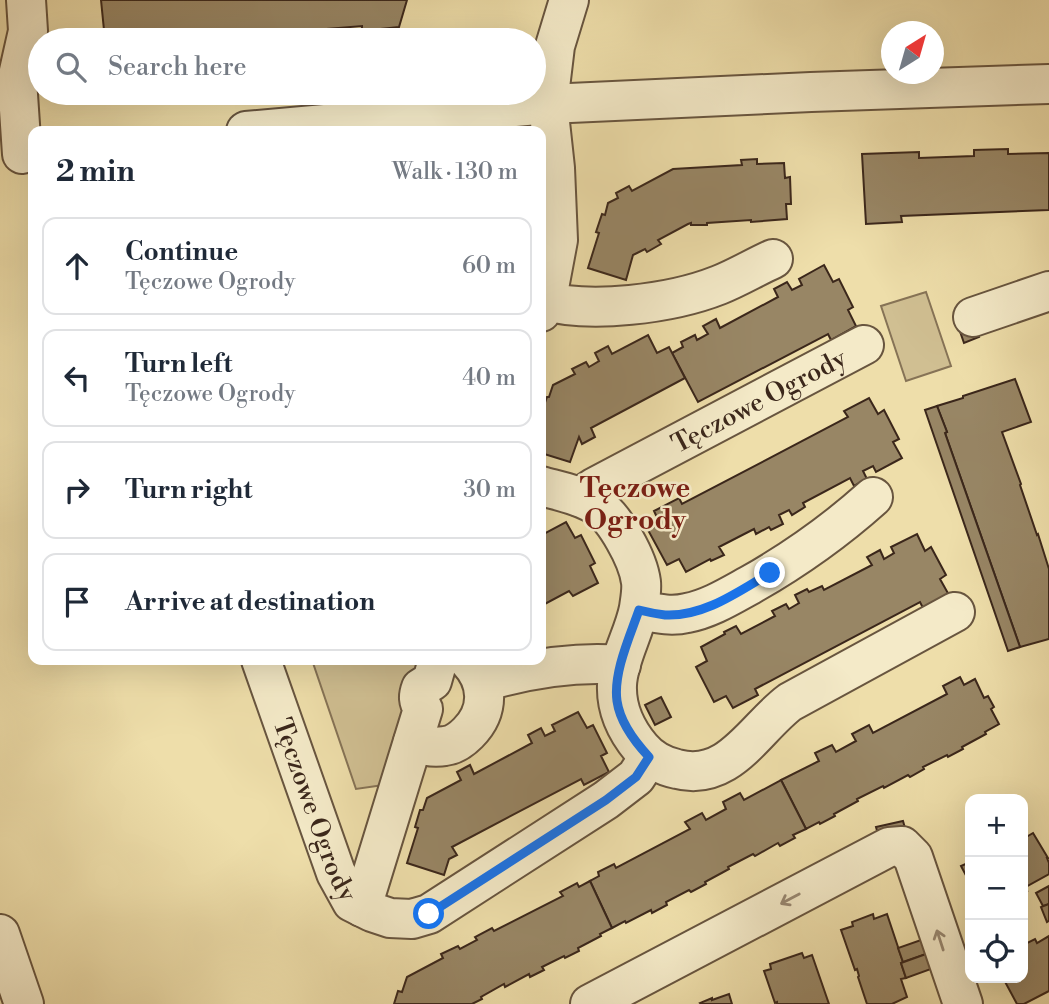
<!DOCTYPE html>
<meta charset="utf-8">
<style>
:root{--surface:#fff;--page:#f6f6f7;--text:#1f2937;--muted:#747a83;--line:#e0e1e3}
body{margin:0;font-family:"Libre Bodoni",serif;background:var(--page);color:var(--text)}
.controls{position:absolute;right:21px;bottom:21px;display:grid;overflow:hidden;border-radius:14px;box-shadow:0 7px 28px #0002}
.controls button{width:63px;height:63px;display:grid;place-items:center;padding:0;border:0;border-bottom:2px solid var(--line);background:var(--surface);color:var(--text);font:35px sans-serif}
.compass{position:absolute;left:881px;top:21px;width:63px;height:63px;border-radius:50%;background:var(--surface);box-shadow:0 7px 28px #0002;rotate:37deg}
.stop{position:absolute;width:21px;height:21px;margin:-16px;border:5px solid #1a73e8;border-radius:50%;background:#fff}
.stop.end{background:#1a73e8;border-color:#fff;box-shadow:0 2px 7px #0008}
.list{margin:0;padding:0;list-style:none}
h2{display:flex;justify-content:space-between;align-items:center;height:91px;margin:0;padding:0 28px;font-size:30px}
h2 small{font-size:23px;font-weight:400;color:var(--muted)}
.list li{display:grid;grid-template-columns:46px 1fr auto;gap:21px;align-items:center;box-sizing:border-box;height:98px;margin:0 14px 14px;padding:0 14px;border:2px solid var(--line);border-radius:14px}
.list b{display:block;font-size:26px;white-space:nowrap}
.list p{margin:0;font-size:23px;white-space:nowrap;color:var(--muted)}
.list em{font-size:23px;font-style:normal;color:var(--muted)}
.icon{flex:none;width:38px;height:38px;fill:none;stroke:currentColor;stroke-width:2;stroke-linecap:round;stroke-linejoin:round}
.map{position:relative;flex:none;width:1049px;height:1004px;overflow:hidden}
.search{position:absolute;background:var(--surface);box-shadow:0 7px 28px #0002;left:28px;top:28px;width:518px;height:77px;display:flex;align-items:center;gap:18px;box-sizing:border-box;padding:0 24px;border-radius:38px;color:var(--muted);font-size:26px}
.panel{position:absolute;background:var(--surface);box-shadow:0 7px 28px #0002;left:28px;top:126px;width:518px;height:539px;border-radius:14px}
.map>svg:first-child{display:block}
.park{fill:#d0bf92;stroke:#867356;stroke-width:2}
.building{fill:#988665;stroke:#3b271b;stroke-width:2}
.lines{fill:none;stroke-linecap:round;stroke-linejoin:round}
.minor-casing{stroke:#68553f;stroke-width:42}
.minor{stroke:#f4eac8;stroke-width:38}
.oneway{stroke:#988872}
.route{stroke:#1a73e8;stroke-width:9}
.labels{text-anchor:middle;stroke-width:5;stroke-linejoin:round;paint-order:stroke}
.street-label{font-size:26px;fill:#3b271b;stroke:#f4eac8}
.neighbourhood-label{font-size:28px;font-weight:bold;fill:#7a1f14;stroke:#f4eac8}
</style>
<div class="map">
<svg width="1049" height="1004" viewBox="0 0 1049 1004">
<rect width="100%" height="100%" fill="#eedeaa"/>
<filter id="stains"><feTurbulence type="fractalNoise" baseFrequency=".00286" numOctaves="4"/><feColorMatrix values="0 0 0 0 .2 0 0 0 0 .09 0 0 0 0 .02 0 0 0 .5 -.17"/></filter>
<radialGradient id="worn" r=".72"><stop offset=".6" stop-color="#630" stop-opacity="0"/><stop offset="1" stop-color="#630" stop-opacity=".3"/></radialGradient>
<g class="park">
<polygon points="926,292 951,366 906,381 881,306"/>
<polygon points="312,660 428,660 407,718 390,784 356,789"/>
</g>
<g class="building">
<polygon points="101,0 407,0 399,27 362,31 362,26 315,30 316,35 300,36 299,32 251,36 252,40 220,40 220,39 105,40"/>
<polygon points="1008,149 1008,154 1049,153 1049,210 901,216 902,222 866,224 862,154 919,152 919,158 974,156 974,150"/>
<polygon points="757,159 757,164 784,163 785,178 790,177 791,204 786,204 787,219 751,222 751,220 707,223 707,225 691,225 691,223 688,224 658,240 661,244 647,252 645,249 633,255 626,280 588,268 599,233 596,232 602,214 605,215 608,203 618,198 616,193 629,186 632,191 673,169 742,165 741,160"/>
<polygon points="824,265 833,282 839,279 853,307 848,310 856,326 831,340 828,334 698,402 672,353 683,347 681,342 695,335 697,340 708,334 703,326 716,319 720,328 778,297 774,289 787,282 792,290 802,285 799,279"/>
<polygon points="971,315 979,337 964,343 956,320"/>
<polygon points="648,335 657,353 669,347 685,378 591,428 595,437 582,444 579,437 570,462 541,453 541,424 544,415 541,414 547,397 549,397 553,385 575,374 572,369 586,362 589,367 599,361 595,353 608,346 612,354"/>
<polygon points="1015,379 1031,422 1002,432 1021,484 1020,485 1037,535 1038,534 1049,569 1049,639 1020,647 945,433 947,432 937,406 963,398 963,396"/>
<polygon points="869,398 878,414 884,410 899,439 893,442 902,458 876,472 873,466 863,471 867,479 854,486 850,478 803,503 805,507 792,515 789,510 779,515 783,524 771,530 769,527 756,534 754,529 719,547 724,555 711,561 710,559 686,572 679,559 667,565 648,530 660,524 654,511 679,498 682,504 848,417 844,411"/>
<polygon points="937,406 947,432 945,433 1020,647 1008,651 925,410"/>
<polygon points="566,522 575,538 581,535 595,563 590,566 598,583 573,596 569,591 541,606 541,533 542,535"/>
<polygon points="917,534 925,551 931,547 946,575 940,579 949,595 923,608 920,602 755,689 758,695 733,708 726,696 714,702 696,667 707,661 701,647 725,634 724,632 736,626 741,634 775,616 772,611 786,604 789,609 799,603 795,595 807,589 809,592 822,586 824,590 872,565 867,557 880,550 884,559 894,553 891,547"/>
<polygon points="960,677 964,685 975,679 984,698 988,696 994,707 991,709 999,724 985,732 986,734 962,747 963,749 948,757 947,755 923,767 924,769 910,777 908,775 884,788 883,786 857,799 858,801 834,814 835,816 820,824 819,822 806,829 781,780 819,761 815,753 832,745 836,752 856,741 852,734 869,725 873,733 947,694 943,686"/>
<polygon points="661,697 671,717 655,725 645,705"/>
<polygon points="578,712 587,728 593,725 607,753 601,756 609,772 584,785 581,779 452,847 457,855 449,859 444,875 407,863 418,828 415,827 420,810 423,810 427,798 461,780 457,772 470,765 474,774 532,743 528,735 541,728 545,736 555,731 552,725"/>
<polygon points="781,780 806,829 793,835 795,838 780,846 778,843 755,856 753,854 728,867 729,869 705,882 706,884 691,892 689,890 666,902 667,905 652,913 651,910 626,923 625,921 612,928 590,881 599,876 598,872 614,864 616,868 690,829 685,822 702,813 706,820 726,809 723,802 740,793 744,800"/>
<polygon points="903,821 905,828 878,834 876,827"/>
<polygon points="1033,833 1048,858 1047,858 1049,863 1049,874 1024,888 1027,891 1023,893 1023,839"/>
<polygon points="970,862 970,883 961,866"/>
<polygon points="590,881 612,928 600,934 601,936 578,948 579,951 565,958 564,956 542,967 544,970 530,977 529,974 505,987 504,984 481,997 482,999 472,1004 394,1004 398,991 402,992 407,977 443,958 441,954 458,946 460,949 477,940 475,937 492,928 494,931 563,896 560,892 577,883 579,887"/>
<polygon points="1049,886 1049,904 1043,906 1036,893"/>
<polygon points="1049,904 1049,921 1047,922 1041,907"/>
<polygon points="873,914 874,919 887,914 903,962 901,963 906,978 901,979 907,997 892,1004 867,1004 858,977 859,976 857,969 855,970 841,930 853,926 852,922"/>
<polygon points="1049,936 1049,991 1024,1004 1017,1004 1003,978 1023,978 1023,945 1035,939 1037,943"/>
<polygon points="921,940 926,954 903,962 898,948"/>
<polygon points="802,953 804,958 812,955 829,1004 777,1004 777,1002 775,1003 764,971 771,969 770,964"/>
<polygon points="926,954 931,969 906,978 901,963"/>
<polygon points="729,994 732,1004 701,1004 700,1003 712,998 712,1000"/>
</g>
<g class="lines">
<defs>
<g id="minor">
<polyline points="246,131 548,104 811,92 1049,84"/>
<polyline points="22,154 17,80 28,31 26,0"/>
<path d="M541,300c49,14 130,4 178,-15 18,-7 36,-18 54,-26"/>
<polyline points="541,312 549,288 558,240 555,168 548,104 555,46 569,0"/>
<polyline points="973,317 1049,291"/>
<path d="M541,486c18,5 39,9 55,19 19,12 42,54 45,77 1,8 -1,18 -2,26 -5,26 -21,51 -22,77 -1,24 9,45 24,63 10,12 21,18 36,21 52,14 78,-41 113,-67l165,-90"/>
<path id="s1" d="M580,497l15,-10 269,-142"/>
<path d="M639,610c16,3 31,7 48,3 22,-4 43,-17 63,-28 44,-25 85,-54 123,-88"/>
<path id="s2" d="M261,660l75,213 16,29 20,10 18,6 22,1 17,-5 177,-114 30,-23 13,-20"/>
<path d="M483,682c45,-13 91,-21 138,-17"/>
<path d="M413,742c10,4 21,6 32,4 9,-1 17,-7 23,-13 22,-22 21,-51 0,-73"/>
<path d="M362,907l61,-198c-5,-8 -5,-13 -2,-21l11,-7 6,-21"/>
<polyline points="0,934 24,1004"/>
<polyline points="590,1004 889,847 902,846 913,857 963,1004"/>
</g>
</defs>
<use href="#minor" class="minor-casing"/>
<use href="#minor" class="minor"/>
</g>
<defs><path id="oneway-shaft" d="M-6 0H5M1.5-3L5.5 0L1.5 3" fill="none" stroke-width="1.6" stroke-linecap="round" stroke-linejoin="round" transform="scale(1.75)"/></defs>
<g class="oneway">
<use href="#oneway-shaft" transform="translate(790 899) rotate(152)"/>
<use href="#oneway-shaft" transform="translate(940 940) rotate(-108)"/>
</g>
<g class="lines">
<path class="route" d="M429,914l177,-114 30,-23 13,-20c-14,-15 -29,-35 -32,-56 -4,-28 13,-65 22,-91 8,2 18,4 26,5 39,2 74,-24 105,-42"/>
</g>
<g class="labels">
<g class="street-label">
<text dy="9" stroke="none"><textPath href="#s1" startOffset="203">Tęczowe Ogrody</textPath></text>
<text dy="9" stroke="none"><textPath href="#s2" startOffset="159">Tęczowe Ogrody</textPath></text>
</g>
<g class="neighbourhood-label">
<text x="635" y="497">Tęczowe<tspan x="635" dy="32">Ogrody</tspan></text>
</g>
</g>
<rect width="100%" height="100%" filter="url(#stains)"/>
<rect width="100%" height="100%" fill="url(#worn)"/>
</svg>
<div class="controls">
<button>+</button>
<button>−</button>
<button><svg class="icon" aria-label="locate" viewBox="0 0 24 24"><circle cx="12" cy="12" r="6"/><path d="M12 2v4M12 18v4M2 12h4M18 12h4"/></svg></button>
</div>
<svg class="compass" viewBox="-18 -18 36 36"><path d="M0-13l5 13h-10z" fill="#e53935"/><path d="M0 13l5-13h-10z" fill="#747a83"/></svg>
<div class="stop" style="left:429px;top:914px"></div>
<div class="stop end" style="left:770px;top:573px"></div>
<div class="search"><svg class="icon" aria-label="search" viewBox="0 0 24 24"><circle cx="10" cy="10" r="6"/><path d="M15 15l6 6"/></svg>Search here</div>
<section class="panel">
<h2>2 min<small>Walk · 130 m</small></h2>
<ul class="list">
<li><svg class="icon" aria-label="ahead" viewBox="0 0 24 24"><path d="M12 20V5M6 11l6-6 6 6"/></svg><div><b>Continue</b><p>Tęczowe Ogrody</p></div><em>60 m</em></li>
<li><svg class="icon" aria-label="left" viewBox="0 0 24 24"><path d="M17 20v-9H6M10 6l-5 5 5 5"/></svg><div><b>Turn left</b><p>Tęczowe Ogrody</p></div><em>40 m</em></li>
<li><svg class="icon" aria-label="right" viewBox="0 0 24 24"><path d="M7 20v-9h11M14 6l5 5-5 5"/></svg><div><b>Turn right</b></div><em>30 m</em></li>
<li><svg class="icon" aria-label="arrive" viewBox="0 0 24 24"><path d="M6 21V4h12l-3 4 3 4H6"/></svg><div><b>Arrive at destination</b></div></li>
</ul>
</section>
</div>
